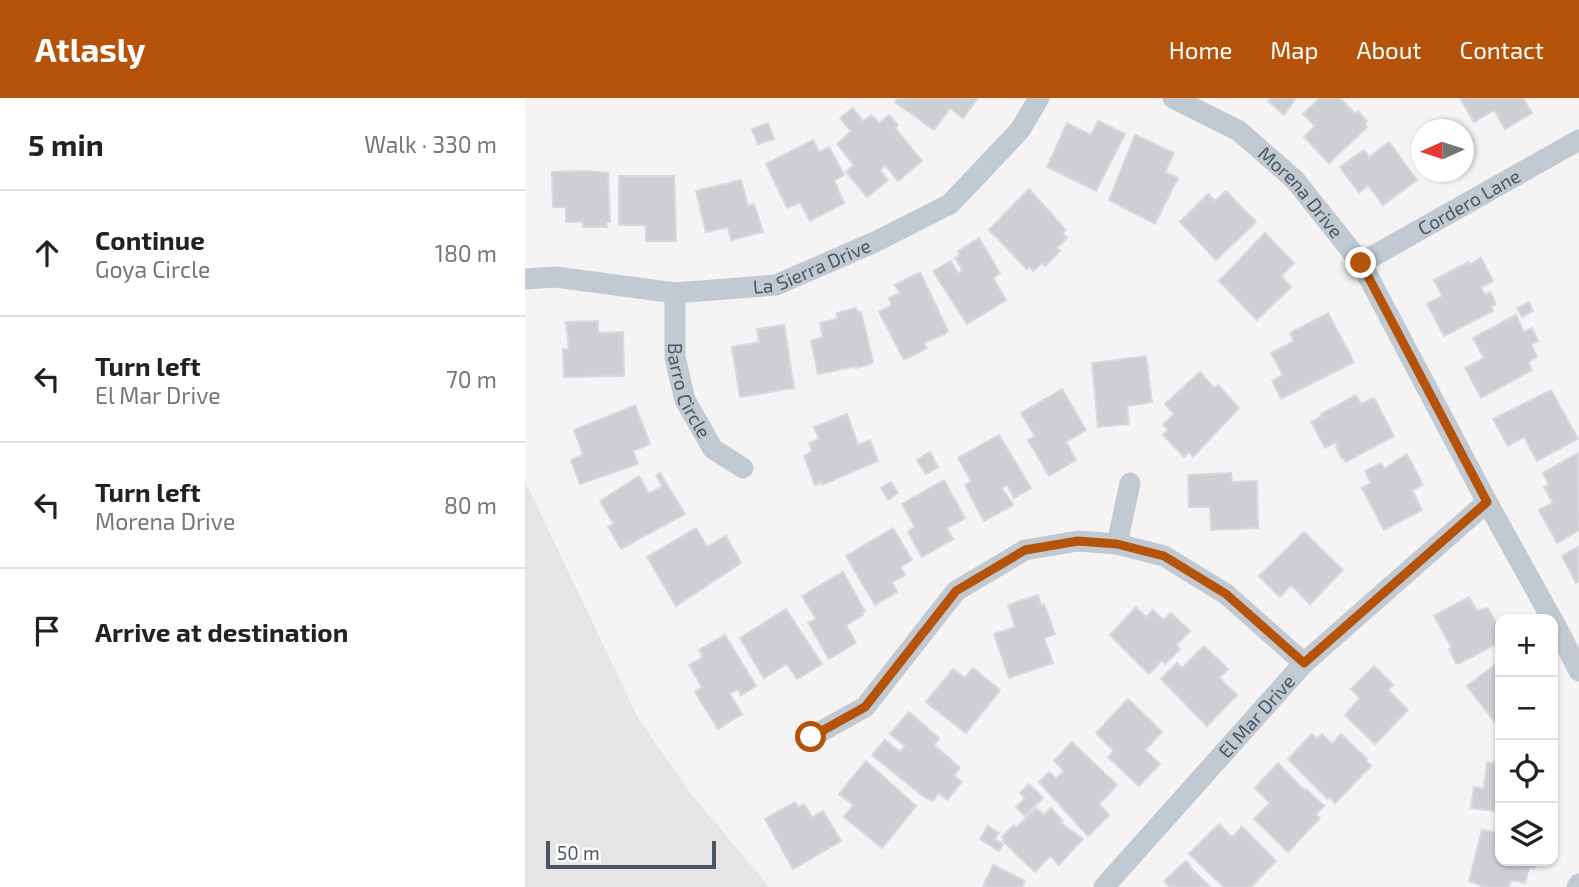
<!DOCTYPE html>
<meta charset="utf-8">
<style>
:root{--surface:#fff;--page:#f6f6f6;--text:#222;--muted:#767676;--line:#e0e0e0;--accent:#b45309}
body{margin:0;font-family:"Exo 2",sans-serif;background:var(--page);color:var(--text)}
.controls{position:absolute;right:21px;bottom:21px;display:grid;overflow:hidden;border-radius:14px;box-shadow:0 2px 5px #0004}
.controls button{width:63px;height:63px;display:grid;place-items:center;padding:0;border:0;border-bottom:2px solid var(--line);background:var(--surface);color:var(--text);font:35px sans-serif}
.compass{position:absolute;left:886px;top:21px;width:63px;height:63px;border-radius:50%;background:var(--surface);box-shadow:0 2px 5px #0004;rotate:267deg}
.scale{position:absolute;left:21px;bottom:18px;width:170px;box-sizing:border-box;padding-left:7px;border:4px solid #4a5661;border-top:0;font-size:19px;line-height:24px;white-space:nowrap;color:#4a5661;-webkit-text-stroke:5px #fff;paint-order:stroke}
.stop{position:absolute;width:21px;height:21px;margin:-16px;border:5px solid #b45309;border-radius:50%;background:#fff}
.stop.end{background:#b45309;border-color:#fff;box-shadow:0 2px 7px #0008}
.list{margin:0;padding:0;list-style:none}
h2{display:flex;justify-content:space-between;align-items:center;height:91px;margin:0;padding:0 28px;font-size:30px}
h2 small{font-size:23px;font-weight:400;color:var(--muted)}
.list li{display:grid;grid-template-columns:46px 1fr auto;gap:21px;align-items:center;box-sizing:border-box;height:126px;padding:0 28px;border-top:2px solid var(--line)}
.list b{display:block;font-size:26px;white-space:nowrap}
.list p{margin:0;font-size:23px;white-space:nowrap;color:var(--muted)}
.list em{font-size:23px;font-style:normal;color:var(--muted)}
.icon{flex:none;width:38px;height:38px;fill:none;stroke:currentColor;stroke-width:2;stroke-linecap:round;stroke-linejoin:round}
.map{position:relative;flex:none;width:1054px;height:789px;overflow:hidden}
header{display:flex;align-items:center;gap:42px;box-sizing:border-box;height:98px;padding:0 35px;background:var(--accent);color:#fff}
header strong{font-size:33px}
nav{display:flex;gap:38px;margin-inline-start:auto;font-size:24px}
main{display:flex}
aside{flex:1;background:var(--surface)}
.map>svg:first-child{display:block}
.education{fill:#e6e4e5}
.building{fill:#cdcfd5;stroke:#d7d9de;stroke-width:2}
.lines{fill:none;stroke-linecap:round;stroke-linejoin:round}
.minor{stroke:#c1cad2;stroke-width:21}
.route{stroke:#b45309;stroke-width:9}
.labels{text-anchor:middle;stroke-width:6;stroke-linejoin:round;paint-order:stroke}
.street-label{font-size:19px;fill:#4a5661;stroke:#fff}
</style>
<header>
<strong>Atlasly</strong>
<nav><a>Home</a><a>Map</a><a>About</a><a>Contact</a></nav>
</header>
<main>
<aside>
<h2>5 min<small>Walk · 330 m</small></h2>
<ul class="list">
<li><svg class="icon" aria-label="ahead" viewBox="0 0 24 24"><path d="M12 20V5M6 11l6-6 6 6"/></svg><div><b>Continue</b><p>Goya Circle</p></div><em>180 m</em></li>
<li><svg class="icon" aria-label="left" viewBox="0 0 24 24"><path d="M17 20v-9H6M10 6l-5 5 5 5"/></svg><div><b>Turn left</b><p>El Mar Drive</p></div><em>70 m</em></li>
<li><svg class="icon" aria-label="left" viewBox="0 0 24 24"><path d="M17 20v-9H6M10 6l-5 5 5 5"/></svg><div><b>Turn left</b><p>Morena Drive</p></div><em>80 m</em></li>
<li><svg class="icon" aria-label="arrive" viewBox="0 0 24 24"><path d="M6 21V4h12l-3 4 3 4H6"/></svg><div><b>Arrive at destination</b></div></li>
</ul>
</aside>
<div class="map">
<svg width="1054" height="789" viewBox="0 0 1054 789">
<rect width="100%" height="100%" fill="#f5f3f3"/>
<polygon class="education" points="0,383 113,620 166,696 244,789 0,789"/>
<g class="building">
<polygon points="373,0 453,0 438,20 425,10 409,32 370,4"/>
<polygon points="746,0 771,0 759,17 743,3"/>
<polygon points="795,0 815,0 830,16 833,13 842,23 840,26 842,29 804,65 779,39 790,28 778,16"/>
<polygon points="935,0 998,0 1007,15 980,31 969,12 949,24"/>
<polygon points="328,10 338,23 346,17 354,25 364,17 373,27 370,30 397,63 373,83 360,67 355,72 363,82 342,99 321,74 329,67 312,46 326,33 315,20"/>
<polygon points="573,23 600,36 571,93 522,69 542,25 566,37"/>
<polygon points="243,25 249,41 233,46 227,31"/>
<polygon points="610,37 649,55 640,74 653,80 630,126 584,102"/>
<polygon points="288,42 294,54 304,49 319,77 309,82 319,105 285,123 275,104 262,110 241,66"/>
<polygon points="864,44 892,82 858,107 843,87 834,95 815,69 839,52 844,59"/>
<polygon points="61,73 83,75 85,124 81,124 82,129 58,129 58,124 41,124 41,109 28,109 27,74"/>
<polygon points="94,78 149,78 151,143 121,143 121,127 94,127"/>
<polygon points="216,82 223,108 229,106 238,134 206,142 203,129 181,134 171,93"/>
<polygon points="504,91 541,132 537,135 542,140 532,150 535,153 520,168 517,165 508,173 504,168 502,171 464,132"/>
<polygon points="701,93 731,124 691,162 655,124 683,96 690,103"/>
<polygon points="740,135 769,165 756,178 766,189 732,222 694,183"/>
<polygon points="454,140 475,175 468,180 481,202 442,226 408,173 426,163 433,175 438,173 430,160 435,157 433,153"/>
<polygon points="956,160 968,183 956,189 960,197 965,194 971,206 966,209 968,213 919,238 902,206 917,198 909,182 943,164 944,167"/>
<polygon points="395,174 423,233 420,236 399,245 402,250 379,262 354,214 367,207 364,200 375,195 370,187"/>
<polygon points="1004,204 1008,213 997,219 992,210"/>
<polygon points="331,210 334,215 336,214 348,263 346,266 331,270 331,268 293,276 286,243 298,239 295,225 312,221 312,215"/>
<polygon points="803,215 829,264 756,301 747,283 758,277 746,255 769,243 765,235"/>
<polygon points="991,217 999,234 1007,230 1013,243 1006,246 1012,259 1003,264 1007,272 956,300 940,270 959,260 948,240"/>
<polygon points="73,223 73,235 98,234 99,278 39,279 38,251 44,251 41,224"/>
<polygon points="259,227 269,290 215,299 207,249 234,244 232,231"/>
<polygon points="621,258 627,304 602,308 604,326 573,329 567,265"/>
<polygon points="675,274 689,290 693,287 714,310 668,359 664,354 659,359 638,337 643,332 638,327 649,316 640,306"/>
<polygon points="537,291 561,332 541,344 551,362 524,378 503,342 510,338 496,315"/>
<polygon points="1026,292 1053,341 1012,363 999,339 983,348 968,321"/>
<polygon points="831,297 836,306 849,300 869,338 821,364 819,360 817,361 811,349 813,348 811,344 800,350 786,324 797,318 796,316"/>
<polygon points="110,307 125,346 108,353 113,366 55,386 46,362 58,357 49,332"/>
<polygon points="322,316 333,347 345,342 353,363 297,387 296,384 290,387 279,358 287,353 284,345 294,341 289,329"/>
<polygon points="474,337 506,390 489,400 482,387 477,390 488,407 459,423 440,387 446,383 433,360"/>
<polygon points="405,354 413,369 401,376 392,362"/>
<polygon points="1053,355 1054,432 1032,445 1014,412 1028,405 1019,389 1024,387 1018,375"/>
<polygon points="882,356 898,387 887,392 897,412 859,432 837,390 846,385 840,373 856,365 859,371"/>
<polygon points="135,375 160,416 96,451 83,429 89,426 75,403 114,378 124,396 137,388 131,377"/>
<polygon points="706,375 707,384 732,383 733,430 686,432 685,409 664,409 663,377"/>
<polygon points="419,382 440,420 422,430 428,441 397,459 383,434 390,429 377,406"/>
<polygon points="366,384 373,395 363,402 356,390"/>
<polygon points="171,430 182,449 201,438 216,465 151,508 122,459"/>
<polygon points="368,430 387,462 375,469 380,477 367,484 372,494 350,507 321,458"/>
<polygon points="779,434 818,472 785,506 766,487 755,499 734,478"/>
<polygon points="1053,449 1054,483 1051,485 1037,458"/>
<polygon points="318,474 340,513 336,515 338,517 321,527 331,545 304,561 283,525 291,521 277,498"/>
<polygon points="513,497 516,507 519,506 530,536 519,540 528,565 484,580 469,536 490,529 483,507"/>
<polygon points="944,499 952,513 963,510 975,533 975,544 935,565 931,565 924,551 927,550 909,518"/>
<polygon points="611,509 621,519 628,512 638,522 646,515 665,533 651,547 655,551 640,566 637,562 624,576 585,537"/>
<polygon points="261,511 297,566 272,581 262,566 239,580 215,540"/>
<polygon points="200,537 231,588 216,597 213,591 205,596 217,616 193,631 170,594 177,589 164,567 178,559 174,552"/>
<polygon points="679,548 703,571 694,580 712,597 682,628 636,581 652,565 657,570"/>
<polygon points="975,563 975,631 942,588"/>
<polygon points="849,568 868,587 863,592 883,612 850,646 820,617 835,600 826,591"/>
<polygon points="448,570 475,592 441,635 401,604 428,571 440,580"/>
<polygon points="603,601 637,634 620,652 635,666 614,688 583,659 589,653 571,635"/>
<polygon points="384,614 414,640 409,647 435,670 429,678 437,684 422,702 414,695 408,703 399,699 347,657 360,642 375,654 380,648 365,636"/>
<polygon points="787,636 792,641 797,636 807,646 816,636 842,661 840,662 846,668 810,705 805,699 803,701 763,661"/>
<polygon points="547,644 592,687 574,706 584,717 563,738 514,684 524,674 531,681 539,673 529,663"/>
<polygon points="974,657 975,714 946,710 949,689 959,691 962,664 973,665"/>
<polygon points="341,663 391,708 357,750 319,719 328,707 314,696"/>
<polygon points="753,665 780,693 781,691 799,708 791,717 795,720 763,754 729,721 745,705 730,690"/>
<polygon points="504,686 518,700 500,718 491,709 500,700 495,695"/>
<polygon points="270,704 273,709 279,706 287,719 298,713 316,743 268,771 240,721"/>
<polygon points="511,710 519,717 526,710 538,723 536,725 558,741 534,767 525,758 510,774 478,743 480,742 477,739 489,727 491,730"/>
<polygon points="694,726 707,739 717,729 751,763 726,789 699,789 664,756"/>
<polygon points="463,728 474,735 470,741 478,746 474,753 455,741"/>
<polygon points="957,732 975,735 975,763 1011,763 1009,770 1004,769 1000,785 986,782 984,789 959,789 944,783"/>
<polygon points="661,763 665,767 664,768 685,789 645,789 639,783"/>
<polygon points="468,767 500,783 497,789 458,789"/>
</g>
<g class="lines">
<g class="minor">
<path id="s1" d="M648,0l66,33 56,49 66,83 126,239 65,117"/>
<path id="s2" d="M836,165l218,-123"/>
<path id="s3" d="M0,181l31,-2 119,16 101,-8 99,-43 75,-38 70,-74 19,-32"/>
<path id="s4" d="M150,195v64l10,43 28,49 30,19"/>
<polyline points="592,446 605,385"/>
<polyline points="1028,522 1054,573"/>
<polyline points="286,639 340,609 431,493 500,452 553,443 592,446 639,458 701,496 779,565"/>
<path id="s5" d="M579,789l200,-224 183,-161"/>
<polyline points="1052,789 1054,786"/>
</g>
</g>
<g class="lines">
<polyline class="route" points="286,639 340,609 431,493 500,452 553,443 592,446 639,458 701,496 779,565 962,404 836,165"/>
</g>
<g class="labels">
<g class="street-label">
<text dy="7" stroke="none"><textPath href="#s1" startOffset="161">Morena Drive</textPath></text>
<text dy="7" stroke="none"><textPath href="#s2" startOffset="124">Cordero Lane</textPath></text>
<text dy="7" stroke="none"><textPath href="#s3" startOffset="292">La Sierra Drive</textPath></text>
<text dy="7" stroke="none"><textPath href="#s4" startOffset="100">Barro Circle</textPath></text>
<text dy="7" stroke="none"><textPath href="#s5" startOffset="229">El Mar Drive</textPath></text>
</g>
</g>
</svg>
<div class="controls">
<button>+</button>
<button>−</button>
<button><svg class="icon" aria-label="locate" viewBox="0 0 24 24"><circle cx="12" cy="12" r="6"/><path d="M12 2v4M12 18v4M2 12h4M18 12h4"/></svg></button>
<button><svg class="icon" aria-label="layers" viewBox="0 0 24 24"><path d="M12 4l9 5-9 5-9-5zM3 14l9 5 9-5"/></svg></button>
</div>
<svg class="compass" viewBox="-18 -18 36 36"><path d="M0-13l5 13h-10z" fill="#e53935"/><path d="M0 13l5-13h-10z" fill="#767676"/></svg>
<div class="scale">50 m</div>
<div class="stop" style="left:286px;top:639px"></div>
<div class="stop end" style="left:836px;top:165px"></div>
</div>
</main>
